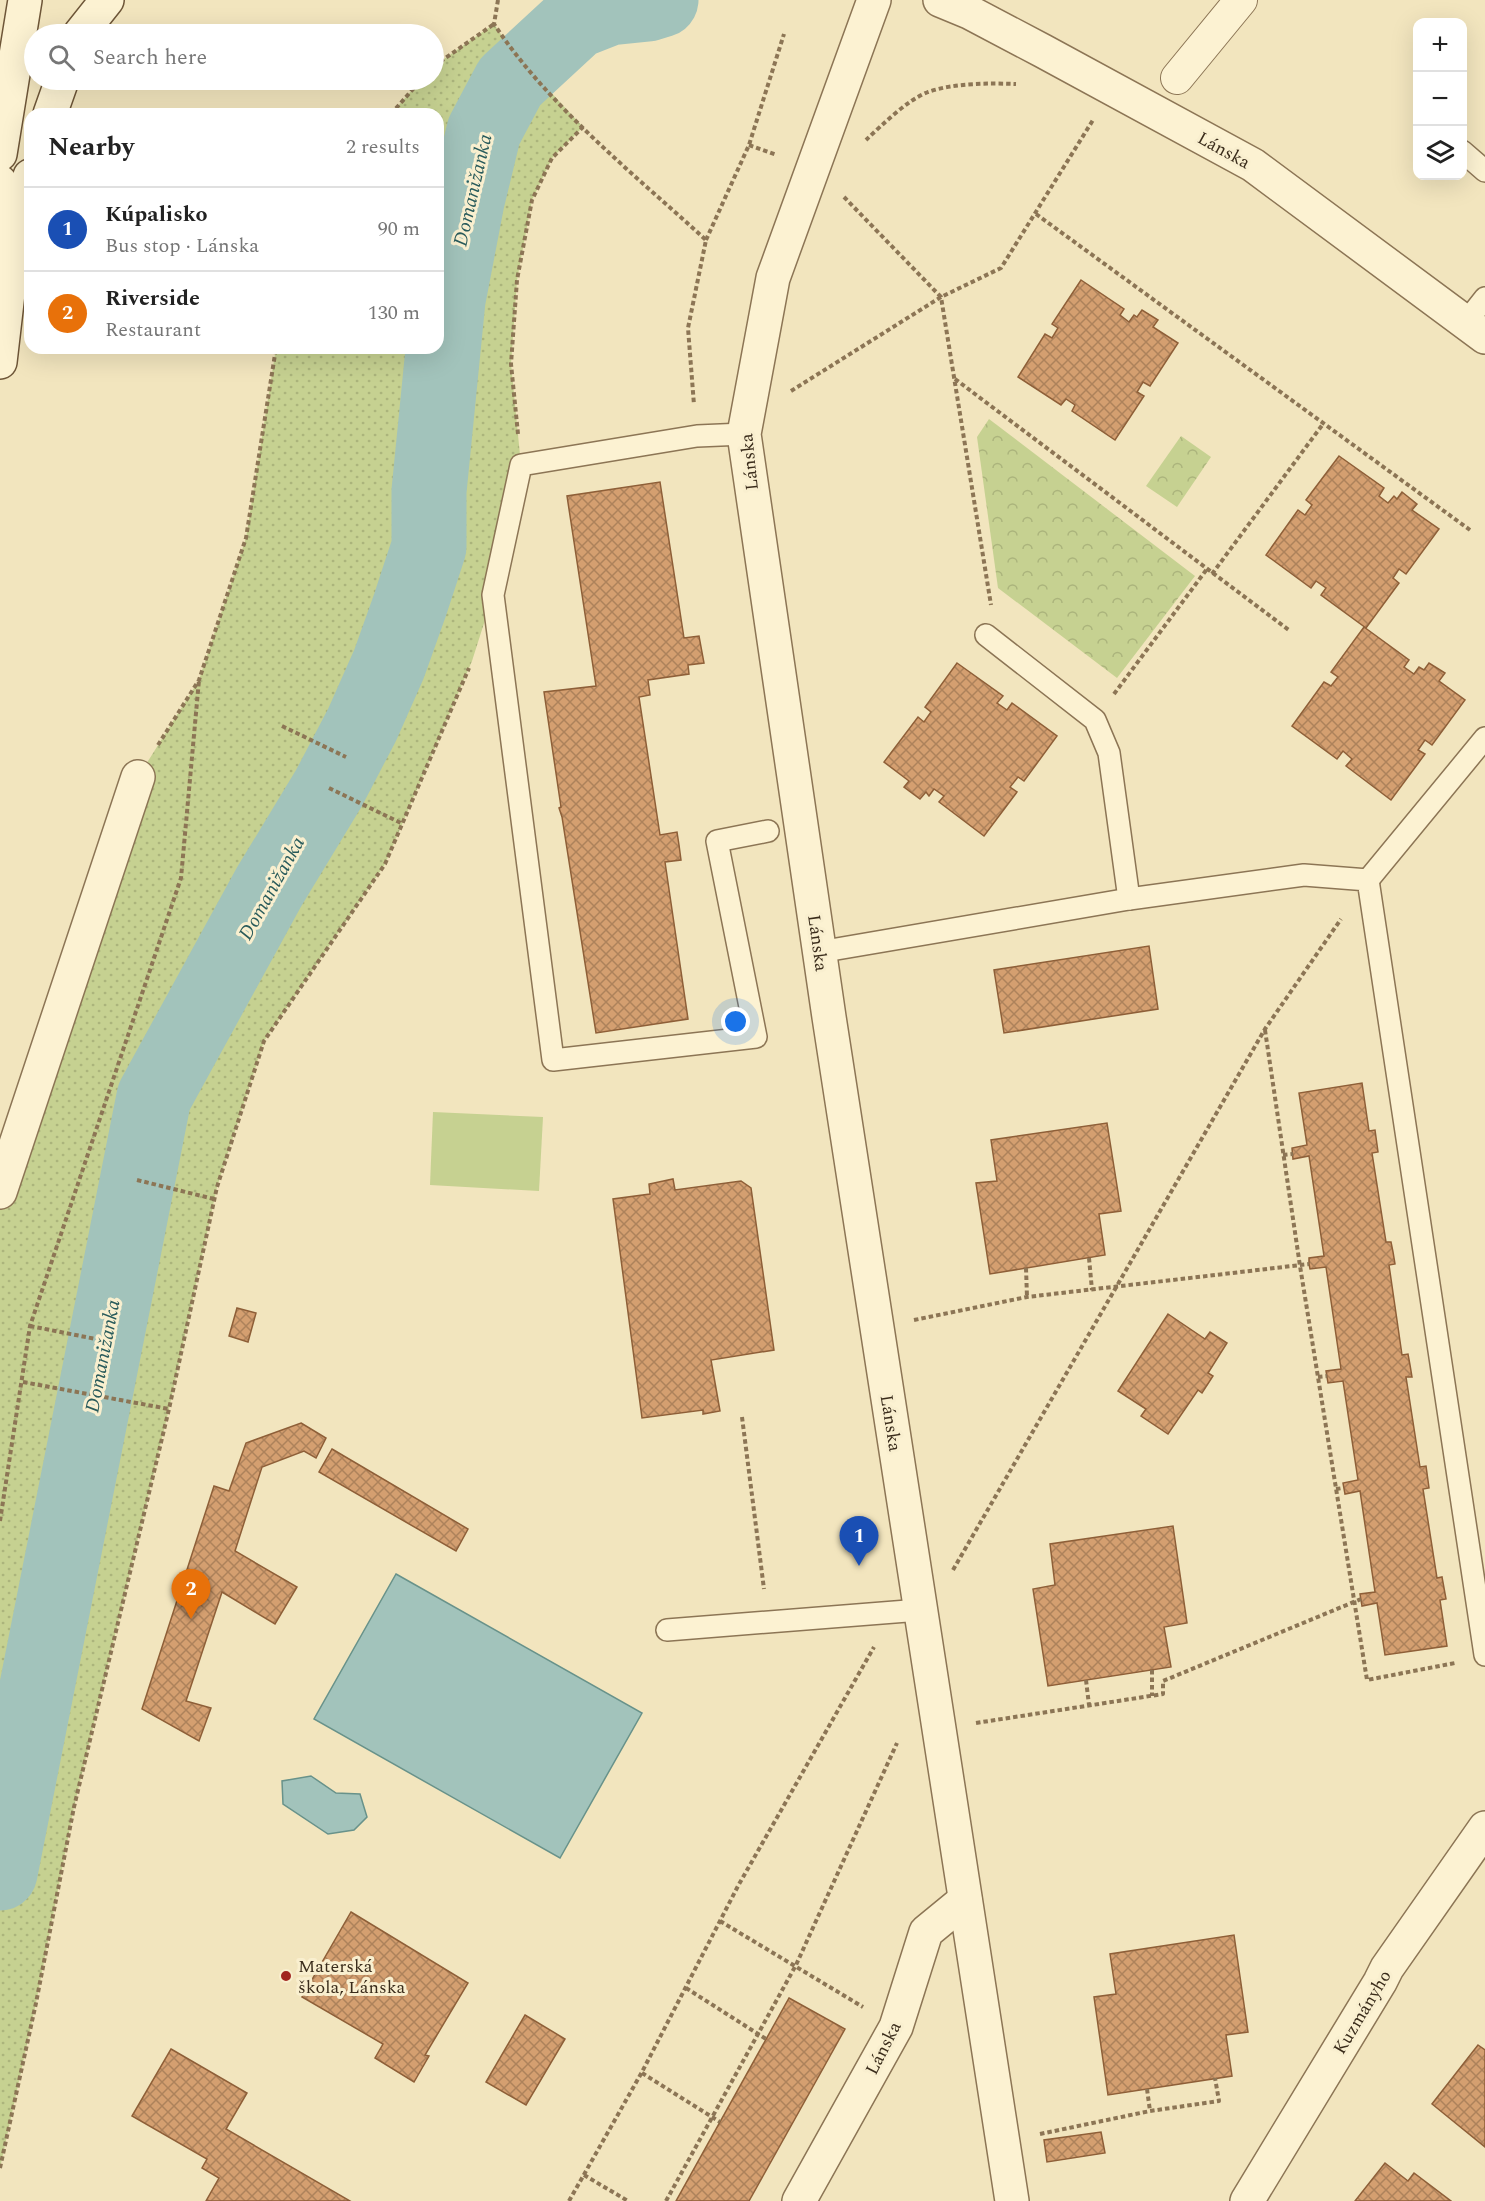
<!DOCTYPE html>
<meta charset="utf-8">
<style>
:root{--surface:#fff;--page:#f6f6f6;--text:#222;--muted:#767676;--line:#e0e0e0;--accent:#a1251f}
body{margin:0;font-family:Spectral,serif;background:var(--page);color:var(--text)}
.controls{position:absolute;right:18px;top:18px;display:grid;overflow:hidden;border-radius:12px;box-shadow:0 6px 24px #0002}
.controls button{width:54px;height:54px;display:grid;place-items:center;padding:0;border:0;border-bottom:2px solid var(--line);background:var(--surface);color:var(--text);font:30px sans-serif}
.you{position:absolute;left:736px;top:1022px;width:21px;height:21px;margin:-15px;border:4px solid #fff;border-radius:50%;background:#1a73e8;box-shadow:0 0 0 9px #1a73e833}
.badge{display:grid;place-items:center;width:39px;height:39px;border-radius:50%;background:var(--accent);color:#fff;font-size:20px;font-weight:700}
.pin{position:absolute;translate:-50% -50px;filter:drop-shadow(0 2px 3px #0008)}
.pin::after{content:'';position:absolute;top:32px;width:21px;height:18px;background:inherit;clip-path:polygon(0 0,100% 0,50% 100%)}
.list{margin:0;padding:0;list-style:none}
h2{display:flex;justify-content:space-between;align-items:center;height:78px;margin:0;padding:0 24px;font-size:26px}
h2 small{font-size:20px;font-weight:400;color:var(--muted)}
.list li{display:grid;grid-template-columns:39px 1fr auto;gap:18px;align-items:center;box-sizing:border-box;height:84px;padding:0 24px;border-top:2px solid var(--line)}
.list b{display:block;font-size:22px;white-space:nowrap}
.list p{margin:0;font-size:20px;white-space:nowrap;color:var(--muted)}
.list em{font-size:20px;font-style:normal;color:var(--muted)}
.icon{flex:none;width:33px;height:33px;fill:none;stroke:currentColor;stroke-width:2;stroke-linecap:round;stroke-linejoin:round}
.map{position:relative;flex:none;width:1485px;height:2201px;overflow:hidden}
.search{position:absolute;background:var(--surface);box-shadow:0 6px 24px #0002;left:24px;top:24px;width:420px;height:66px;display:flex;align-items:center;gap:15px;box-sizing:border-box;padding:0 21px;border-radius:33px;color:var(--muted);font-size:22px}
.panel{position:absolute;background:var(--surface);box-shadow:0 6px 24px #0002;left:24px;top:108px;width:420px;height:246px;border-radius:18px}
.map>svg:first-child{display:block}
.grass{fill:url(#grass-dots)}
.forest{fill:url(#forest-crowns)}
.pitch{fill:#c6d191}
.water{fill:#a2c3bb;stroke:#68928a;stroke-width:1.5}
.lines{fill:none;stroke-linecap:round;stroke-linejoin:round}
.river{stroke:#a2c3bb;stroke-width:75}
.building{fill:url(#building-cross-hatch);stroke:#8e5f38;stroke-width:1.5}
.service-casing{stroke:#8c7555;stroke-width:24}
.pedestrian-casing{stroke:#8c7555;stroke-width:34}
.minor-casing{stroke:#8c7555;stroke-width:36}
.secondary-casing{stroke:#6e5638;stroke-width:36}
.path{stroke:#8c7555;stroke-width:4;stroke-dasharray:4.5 3;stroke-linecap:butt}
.service{stroke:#fcf2d2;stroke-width:21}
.pedestrian{stroke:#fcf2d2;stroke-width:32}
.minor{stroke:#fcf2d2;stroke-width:33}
.secondary{stroke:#fcf2d2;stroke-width:33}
.poi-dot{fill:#a1251f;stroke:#f9efcf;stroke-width:2}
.labels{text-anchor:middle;stroke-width:6;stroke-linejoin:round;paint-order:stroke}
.street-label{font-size:18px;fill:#3a2c1b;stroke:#f9efcf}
.poi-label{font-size:18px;fill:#3a2c1b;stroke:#f9efcf;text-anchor:start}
.water-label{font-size:20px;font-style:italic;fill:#295b5b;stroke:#f9efcf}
</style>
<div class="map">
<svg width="1485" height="2201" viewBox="0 0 1485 2201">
<defs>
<pattern id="grass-dots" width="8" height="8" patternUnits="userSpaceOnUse" patternTransform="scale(1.5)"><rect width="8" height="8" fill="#c6d191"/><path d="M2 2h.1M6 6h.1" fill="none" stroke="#abb47c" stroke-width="1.8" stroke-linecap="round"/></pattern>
<pattern id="forest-crowns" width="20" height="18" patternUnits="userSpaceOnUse" patternTransform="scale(1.5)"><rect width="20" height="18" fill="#c6d191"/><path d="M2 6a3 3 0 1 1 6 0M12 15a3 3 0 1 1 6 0" fill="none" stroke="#abb47c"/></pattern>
<pattern id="building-cross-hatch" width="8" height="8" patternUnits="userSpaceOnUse" patternTransform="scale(1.5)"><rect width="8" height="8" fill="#d49f70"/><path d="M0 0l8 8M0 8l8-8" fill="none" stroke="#ad825b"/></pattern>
</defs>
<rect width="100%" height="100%" fill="#f2e5be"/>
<polygon class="grass" points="494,24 509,47 583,127 552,158 532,200 517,280 511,364 521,465 493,595 472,661 385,864 264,1041 217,1187 169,1409 74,1807 36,2003 0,2168 0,1192 138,777 199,680 246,538 276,348 438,348 438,114 391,114 421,80 434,80 434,66"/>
<g class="forest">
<polygon points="989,419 1195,576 1117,678 998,588 977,437"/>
<polygon points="1181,436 1211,457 1177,507 1146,486"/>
</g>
<polygon class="pitch" points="433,1112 543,1117 539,1191 430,1185"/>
<g class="water">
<polygon points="396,1574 642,1713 560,1858 314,1719"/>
<polygon points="311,1776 336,1793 360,1794 367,1817 354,1830 328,1834 283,1804 282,1781"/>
</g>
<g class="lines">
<polyline class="river" points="0,1873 154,1097 269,887 329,788 362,725 389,664 410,605 429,547 429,491 448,300 467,201 484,131 510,82 576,21 609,8 648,4 661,0"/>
</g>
<g class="building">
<polygon points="1081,280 1124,309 1120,315 1129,322 1134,315 1137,317 1142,310 1158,320 1153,327 1178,343 1150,386 1143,382 1137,392 1144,396 1115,440 1072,411 1075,405 1066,399 1061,405 1018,377 1045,334 1052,338 1058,328 1052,324"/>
<polygon points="1339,456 1384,488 1379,496 1388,503 1394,496 1397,499 1402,492 1417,504 1412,510 1439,529 1406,574 1399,569 1393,578 1399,583 1366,628 1321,595 1326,588 1316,581 1311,588 1266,555 1298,510 1305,515 1312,505 1306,500"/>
<polygon points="660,482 684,638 699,636 704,663 688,665 689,674 648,680 650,695 639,697 660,835 677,832 679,845 681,860 665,862 688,1019 596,1033 562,817 559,808 561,807 544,692 596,686 567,496"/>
<polygon points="1364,627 1409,660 1404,667 1414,674 1419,667 1424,670 1429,663 1445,673 1439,681 1465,700 1432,745 1425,740 1418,750 1425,754 1391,800 1346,766 1352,759 1343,751 1337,759 1292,726 1324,682 1331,686 1338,677 1331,672"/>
<polygon points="957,663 1003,696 997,703 1007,710 1012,703 1057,736 1024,781 1018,777 1010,787 1017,792 984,836 939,802 944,796 934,789 929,796 926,792 920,799 904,787 909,781 884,762 918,717 924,722 931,712 925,707"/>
<polygon points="1149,946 1158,1009 1004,1033 994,970"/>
<polygon points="1362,1083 1369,1131 1375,1130 1378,1152 1372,1153 1386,1242 1391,1242 1393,1252 1395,1264 1389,1265 1402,1355 1408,1354 1410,1365 1412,1377 1406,1377 1420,1467 1426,1466 1429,1488 1423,1489 1437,1578 1442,1577 1446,1599 1440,1600 1447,1646 1385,1655 1377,1603 1362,1606 1360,1594 1375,1592 1360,1491 1345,1494 1343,1483 1358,1480 1343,1381 1328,1383 1326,1371 1341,1369 1326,1267 1310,1269 1309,1264 1309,1258 1324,1256 1309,1156 1293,1159 1292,1148 1307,1145 1299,1093"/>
<polygon points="1107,1123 1121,1211 1099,1214 1105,1255 990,1274 976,1183 997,1181 991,1140"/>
<polygon points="673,1179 675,1190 741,1181 751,1188 774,1350 711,1360 720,1411 703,1414 703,1410 642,1418 613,1199 650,1194 649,1184"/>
<polygon points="237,1308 256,1313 248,1342 229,1336"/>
<polygon points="1168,1314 1205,1339 1210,1332 1227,1343 1208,1373 1213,1376 1202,1393 1198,1390 1168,1434 1141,1416 1146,1409 1118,1391"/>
<polygon points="301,1423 326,1438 316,1458 304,1451 262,1467 235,1551 297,1587 275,1624 222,1592 186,1701 211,1708 199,1741 142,1709 214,1486 229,1491 246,1443"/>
<polygon points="332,1449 468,1529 456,1551 319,1472"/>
<polygon points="1173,1526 1187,1623 1164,1627 1171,1667 1048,1686 1033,1589 1055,1585 1050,1544"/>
<polygon points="351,1912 468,1983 425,2055 429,2056 414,2082 375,2058 383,2044 302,1997"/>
<polygon points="1234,1935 1248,2032 1226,2035 1232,2076 1108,2095 1094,1997 1116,1994 1110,1954"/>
<polygon points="789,1998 845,2029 820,2074 749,2201 676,2201"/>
<polygon points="525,2015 565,2039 526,2105 486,2082"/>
<polygon points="1478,2045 1485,2050 1485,2147 1432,2104"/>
<polygon points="171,2049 247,2093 226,2129 350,2201 206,2201 219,2178 202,2168 207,2159 132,2116"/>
<polygon points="1101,2132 1105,2153 1047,2162 1044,2140"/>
<polygon points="1385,2163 1408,2181 1414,2173 1451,2201 1355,2201"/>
</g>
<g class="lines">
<defs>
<g id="service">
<polyline points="1462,151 1485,171"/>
<polyline points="1466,322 1485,298"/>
<polyline points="744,434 697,436 521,465 493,595 553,1060 756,1037 717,841 768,831"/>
<polyline points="986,635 1095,720 1109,753 1129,899"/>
<polyline points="1368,880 1485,738"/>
<polyline points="819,952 1129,899 1304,875 1368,880 1485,1655"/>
<polyline points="667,1630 920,1610"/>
</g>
<polyline id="pedestrian" points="1177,78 1241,0"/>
<g id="minor">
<polyline points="874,0 773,278 744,434 829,1017 1012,2201"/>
<polyline points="940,0 969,12 1043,51 1253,165 1485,337"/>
<polyline points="0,1192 138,777"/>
<polyline points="799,2201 896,2027 926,1932 965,1900"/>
<polyline points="1247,2201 1380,1982 1387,1968 1485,1828"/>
</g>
<g id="secondary">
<polyline points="80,34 107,0"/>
<polyline points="50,114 62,80"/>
<polyline points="0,154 25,0"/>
<polyline points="0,182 17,216"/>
<polyline points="0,362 17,216 30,176"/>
</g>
</defs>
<use href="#service" class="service-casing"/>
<use href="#pedestrian" class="pedestrian-casing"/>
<use href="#minor" class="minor-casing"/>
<use href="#secondary" class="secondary-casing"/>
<g class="path">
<path d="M498,0l-4,24c55,83 139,149 212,216l-18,88 6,77"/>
<polyline points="434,66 494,24"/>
<polyline points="391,114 421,80"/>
<path d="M866,140c16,-15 41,-40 62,-48 26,-9 61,-9 88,-8"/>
<polyline points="749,145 777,155"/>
<polyline points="844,197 941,297 991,605"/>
<polyline points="1036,214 1470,530"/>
<polyline points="706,240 749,145 784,34"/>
<polyline points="955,379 1290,631"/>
<polyline points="791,391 941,297 1001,268 1093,120"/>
<polyline points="518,434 511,364 517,280 532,200 552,158 583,127"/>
<polyline points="1212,574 1323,424"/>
<polyline points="1114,694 1207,569"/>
<polyline points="282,726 346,757"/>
<polyline points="158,745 199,680 246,538 276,348"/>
<polyline points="329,788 403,824"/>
<polyline points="1265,1030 1300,1266 1367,1680 1455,1663"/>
<polyline points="1283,1155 1293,1154"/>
<polyline points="137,1180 214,1199"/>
<polyline points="1089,1258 1092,1290"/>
<polyline points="1026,1268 1027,1297"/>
<polyline points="914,1320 1027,1297 1309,1264"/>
<polyline points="30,1326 106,1341"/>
<polyline points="1318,1377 1327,1376"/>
<polyline points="23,1382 169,1409"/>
<polyline points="742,1417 764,1589"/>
<polyline points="1336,1489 1343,1488"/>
<polyline points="0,1521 30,1326 181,878 199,680"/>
<polyline points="953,1570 1265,1029 1341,919"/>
<polyline points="1152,1670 1152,1696"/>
<polyline points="1086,1680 1089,1705"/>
<polyline points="976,1723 1163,1694 1163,1681 1361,1599"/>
<polyline points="720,1921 863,2007"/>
<polyline points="686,1988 766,2039"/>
<polyline points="642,2073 720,2122"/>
<polyline points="1147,2089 1150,2111"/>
<polyline points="1040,2134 1150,2111 1219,2101 1215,2078"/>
<polyline points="0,2168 36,2003 74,1807 169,1409 217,1187 264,1041 385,864 469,668"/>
<polyline points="584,2175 628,2201"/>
<polyline points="569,2201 642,2072 738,1886 874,1647"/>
<polyline points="666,2201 796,1965 897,1743"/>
</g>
<use href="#service" class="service"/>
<use href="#pedestrian" class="pedestrian"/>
<use href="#minor" class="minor"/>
<use href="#secondary" class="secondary"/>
</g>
<circle class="poi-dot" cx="286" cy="1976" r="6"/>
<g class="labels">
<g class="street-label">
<text transform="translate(1224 150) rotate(29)" y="6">Lánska</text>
<text transform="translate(749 462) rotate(-96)" y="6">Lánska</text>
<text transform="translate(818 943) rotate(82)" y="6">Lánska</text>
<text transform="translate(891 1423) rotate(81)" y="6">Lánska</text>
<text transform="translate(1362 2012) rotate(-59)" y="6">Kuzmányho</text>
<text transform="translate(883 2048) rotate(-63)" y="6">Lánska</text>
</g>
<g class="poi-label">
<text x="298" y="1972">Materská<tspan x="298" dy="21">škola, Lánska</tspan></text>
</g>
<g class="water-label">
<text transform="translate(472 190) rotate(-77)" y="7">Domanižanka</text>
<text transform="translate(271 888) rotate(-61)" y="7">Domanižanka</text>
<text transform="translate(102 1356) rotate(-79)" y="7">Domanižanka</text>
</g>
</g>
</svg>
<div class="controls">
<button>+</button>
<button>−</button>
<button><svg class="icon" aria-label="layers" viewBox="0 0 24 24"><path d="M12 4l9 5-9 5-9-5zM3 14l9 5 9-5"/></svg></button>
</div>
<div class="you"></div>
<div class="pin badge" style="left:859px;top:1566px;background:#1a4fb4">1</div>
<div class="pin badge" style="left:191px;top:1619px;background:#e8710a">2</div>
<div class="search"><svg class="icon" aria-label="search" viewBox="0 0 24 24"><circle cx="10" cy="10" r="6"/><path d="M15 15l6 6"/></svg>Search here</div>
<section class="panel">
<h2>Nearby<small>2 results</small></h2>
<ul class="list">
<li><span class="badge" style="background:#1a4fb4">1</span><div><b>Kúpalisko</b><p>Bus stop · Lánska</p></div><em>90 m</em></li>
<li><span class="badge" style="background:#e8710a">2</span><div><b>Riverside</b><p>Restaurant</p></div><em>130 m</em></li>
</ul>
</section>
</div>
